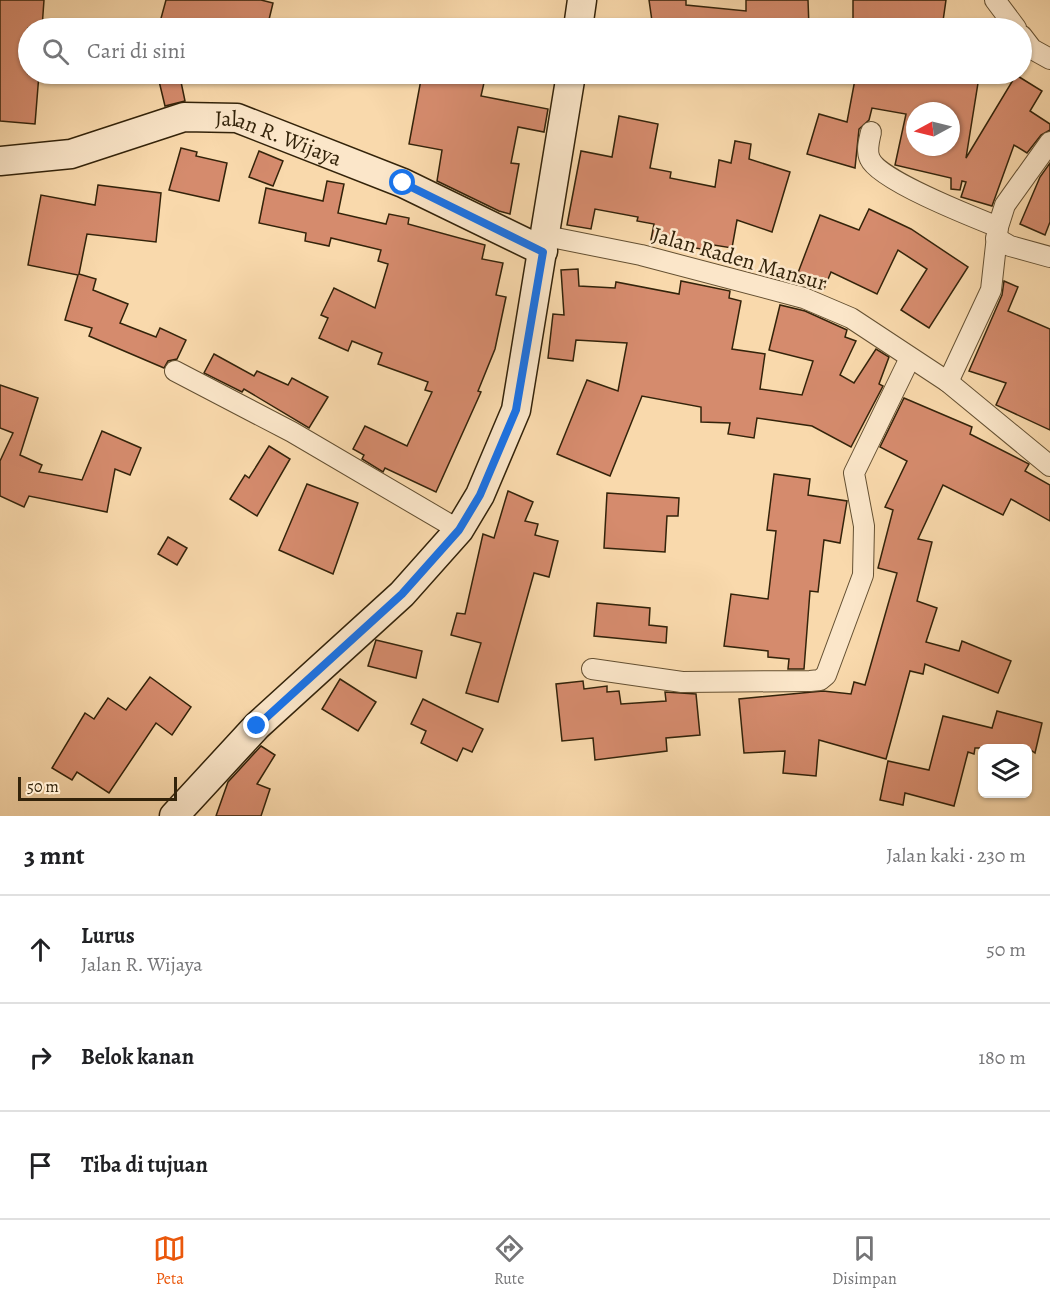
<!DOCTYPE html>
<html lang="id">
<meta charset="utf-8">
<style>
:root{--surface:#fff;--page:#f6f6f6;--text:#202124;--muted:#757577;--line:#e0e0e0;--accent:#ea580c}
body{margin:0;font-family:Alegreya,serif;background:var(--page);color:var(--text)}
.controls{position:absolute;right:18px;bottom:18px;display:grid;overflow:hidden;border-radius:9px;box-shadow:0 2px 4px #0004}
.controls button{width:54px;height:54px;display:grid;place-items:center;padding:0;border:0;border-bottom:2px solid var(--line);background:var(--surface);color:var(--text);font:30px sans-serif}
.compass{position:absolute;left:906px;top:102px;width:54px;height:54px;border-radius:50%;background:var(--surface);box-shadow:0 2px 4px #0004;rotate:263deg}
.scale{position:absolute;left:18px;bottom:15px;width:159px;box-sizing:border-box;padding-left:6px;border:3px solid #33230a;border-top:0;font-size:16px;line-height:21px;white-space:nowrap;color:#33230a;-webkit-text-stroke:4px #fbe6c9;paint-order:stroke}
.stop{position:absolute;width:18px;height:18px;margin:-14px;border:4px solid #1a73e8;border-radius:50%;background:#fff}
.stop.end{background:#1a73e8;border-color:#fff;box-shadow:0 2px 6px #0008}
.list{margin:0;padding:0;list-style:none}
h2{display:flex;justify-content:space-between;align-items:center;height:78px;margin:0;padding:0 24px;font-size:26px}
h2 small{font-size:20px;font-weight:400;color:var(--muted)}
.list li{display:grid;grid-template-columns:39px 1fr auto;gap:18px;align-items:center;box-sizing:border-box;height:108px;padding:0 24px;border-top:2px solid var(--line)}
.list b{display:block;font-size:22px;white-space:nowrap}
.list p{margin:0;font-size:20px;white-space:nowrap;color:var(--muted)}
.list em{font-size:20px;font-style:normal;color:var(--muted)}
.icon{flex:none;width:33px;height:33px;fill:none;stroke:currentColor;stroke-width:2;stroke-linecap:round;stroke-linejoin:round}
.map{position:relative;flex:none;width:1050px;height:816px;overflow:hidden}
.search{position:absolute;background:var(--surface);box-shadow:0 2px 4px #0004;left:18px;right:18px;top:18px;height:66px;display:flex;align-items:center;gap:15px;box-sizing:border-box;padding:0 21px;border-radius:33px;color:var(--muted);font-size:22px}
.sheet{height:402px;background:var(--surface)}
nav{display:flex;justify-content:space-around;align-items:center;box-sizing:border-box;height:84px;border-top:2px solid var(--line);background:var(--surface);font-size:16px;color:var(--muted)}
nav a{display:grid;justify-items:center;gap:3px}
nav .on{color:var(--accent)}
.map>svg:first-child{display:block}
.building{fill:#d58b6d;stroke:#33230a;stroke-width:1.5;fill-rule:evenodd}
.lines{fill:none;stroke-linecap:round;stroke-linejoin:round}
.street-casing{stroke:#645032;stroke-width:22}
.secondary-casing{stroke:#33230a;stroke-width:31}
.street{stroke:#fbe6c9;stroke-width:20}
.secondary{stroke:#fbe6c9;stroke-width:28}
.route{stroke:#1a73e8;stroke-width:8}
.labels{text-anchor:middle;stroke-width:5;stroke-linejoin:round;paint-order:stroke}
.street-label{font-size:22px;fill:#33230a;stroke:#fbe6c9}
</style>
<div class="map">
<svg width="1050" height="816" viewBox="0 0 1050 816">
<rect width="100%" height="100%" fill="#f9d9ac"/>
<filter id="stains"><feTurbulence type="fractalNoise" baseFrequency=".00333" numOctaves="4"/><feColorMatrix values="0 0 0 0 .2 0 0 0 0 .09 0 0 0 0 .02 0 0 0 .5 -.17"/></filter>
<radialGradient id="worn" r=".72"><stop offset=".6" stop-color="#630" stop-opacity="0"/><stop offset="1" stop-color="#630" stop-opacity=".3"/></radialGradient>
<g class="building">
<polygon points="0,0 44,0 42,28 28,28 28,74 39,74 35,124 0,121"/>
<polygon points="166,0 261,0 273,3 267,28 174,28 160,22"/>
<polygon points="649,0 686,0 686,5 746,11 746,0 808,0 809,28 653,28"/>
<polygon points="853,0 946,0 942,28 903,26 903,28 853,28"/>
<polygon points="422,74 486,74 481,96 548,109 544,132 518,127 511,163 519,164 510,214 499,211 437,181 442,150 409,144"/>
<path d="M856,74l45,4 1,-4h33l43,9 -12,75 50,-83 26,16 -12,20 20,13v6l-9,5 -14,18 -13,-8 -22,61 -31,-9 5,-15 -4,-1 -2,9 -9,-1v-11l-56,-13 11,-51 -34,-6 -3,12 -10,9 -4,39 -48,-14 12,-40 28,8zM915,111h36v36h-36z"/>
<polygon points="180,77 185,101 165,106 159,81"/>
<polygon points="619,116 658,124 650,168 671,172 670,178 715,187 719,160 731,163 735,141 751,144 749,159 790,172 772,232 737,220 732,248 714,245 712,251 651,240 654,224 637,221 638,217 595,209 591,229 567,225 581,151 612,157"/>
<polygon points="181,148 197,152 196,156 227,163 219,201 169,190"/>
<polygon points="259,151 283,161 273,186 249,177"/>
<polygon points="1050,163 1050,222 1045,235 1020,224 1040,177"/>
<polygon points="327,181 344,184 338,213 386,224 389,214 409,218 408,224 485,245 482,259 503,263 496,295 506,297 495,349 478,391 481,392 436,492 385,468 383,472 362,459 364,455 353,449 365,426 407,446 432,392 425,390 428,382 378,364 382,353 352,341 348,351 319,338 328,318 321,315 334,288 375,308 388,264 378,261 381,250 331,238 329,246 305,241 306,233 259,223 266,188 323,201"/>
<polygon points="98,185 161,193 156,242 87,234 79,274 96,279 93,290 128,304 120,323 156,337 160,328 186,340 177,359 168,361 164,368 89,336 92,328 65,320 78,275 28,265 41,195 95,205"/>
<polygon points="869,209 911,229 968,267 929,328 901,310 927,269 898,250 877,294 831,272 824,289 796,278 820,215 859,230"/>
<polygon points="578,269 579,286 615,288 616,282 679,294 681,281 730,291 729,298 741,301 732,349 765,354 760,389 802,395 813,361 769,350 780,305 805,311 847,330 845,337 856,341 840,375 854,383 876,349 889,357 879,384 883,386 851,447 812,426 757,418 754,438 728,434 730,423 701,422 701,407 642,396 610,476 557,454 587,380 618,391 627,343 576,340 573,361 548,358 553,314 564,315 561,270"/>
<polygon points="1004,281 1018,287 1008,311 1050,329 1050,430 996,405 1006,383 969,371 1002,295"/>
<polygon points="214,354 254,376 257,371 288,385 292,378 328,397 309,428 244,389 242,392 204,373"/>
<polygon points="0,385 38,398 20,455 42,465 39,472 82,480 102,431 141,448 130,475 115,469 107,512 29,496 24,507 0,496 0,461 13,433 0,428"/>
<polygon points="904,398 972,427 970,434 1029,464 1025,471 1050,485 1050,521 1011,499 1003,515 943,485 918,539 932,542 917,601 937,608 926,642 959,651 962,641 1011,661 998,693 925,664 923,674 910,671 886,759 819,740 816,776 783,773 785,751 744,753 739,699 823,691 851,694 854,682 865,685 897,573 878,568 893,510 885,507 907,461 880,447"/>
<polygon points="269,446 290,459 257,516 230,499 245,475 249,478"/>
<polygon points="774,474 810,479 808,495 847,501 840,543 824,540 818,592 810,591 804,669 788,669 789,659 768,657 768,651 724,646 731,594 768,599 776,531 767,530"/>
<polygon points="307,484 358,503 333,574 279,550"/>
<polygon points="508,491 533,502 525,521 538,524 535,535 558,541 549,577 534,573 498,702 466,693 481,643 451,635 457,613 465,614 483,534 494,538"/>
<polygon points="607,493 679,498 678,516 667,516 665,552 604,548"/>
<polygon points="168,537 187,548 177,565 158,554"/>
<polygon points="597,603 650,608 649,625 667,627 666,643 594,636"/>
<polygon points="376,640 422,651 416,678 368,666"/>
<polygon points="150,677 191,707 172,735 156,723 109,793 77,772 72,780 52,768 85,713 94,719 108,698 126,710"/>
<polygon points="340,679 376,702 358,731 322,709"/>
<polygon points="583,681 584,689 607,686 607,692 619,691 621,704 666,701 665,692 696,694 700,735 666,738 667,751 595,760 593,738 562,741 556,684"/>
<polygon points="423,699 483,729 472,752 463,748 457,761 421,743 426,731 411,724"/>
<polygon points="997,711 1042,723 1035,753 1028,748 975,748 974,754 968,752 954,806 905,793 903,805 880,800 888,761 929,770 943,716 992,728"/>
<polygon points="261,746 275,755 257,784 270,789 261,816 216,816 228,782"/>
</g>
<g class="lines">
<defs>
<g id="street">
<polyline points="995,0 1016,28"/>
<polyline points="1022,36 1032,49 1050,59"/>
<path d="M871,132c-2,9 -5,19 -1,27 9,21 103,58 128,68"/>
<polyline points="546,236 641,255 804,298 851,318 948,382 1050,466"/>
<polyline points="996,238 1010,246 1050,257"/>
<polyline points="175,371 292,432 459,530"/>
<polyline points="948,382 991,290 998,227 1005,205 1050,142"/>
<polyline points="592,669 682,682 810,681 820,680 826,675 863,575 864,526 854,473 910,358"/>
</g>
<g id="secondary">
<polyline points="578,28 582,0"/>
<path id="s1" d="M0,161l71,-7 113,-37 53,1 166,65 140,68"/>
<polyline points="174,816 257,726 402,594 459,530 480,495 516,410 571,74"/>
</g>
</defs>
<use href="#street" class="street-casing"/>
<use href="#secondary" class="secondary-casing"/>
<use href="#street" class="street"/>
<use href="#secondary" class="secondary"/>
</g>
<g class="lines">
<polyline class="route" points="257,726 402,594 459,530 480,495 516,410 543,252 403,183"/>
</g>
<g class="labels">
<g class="street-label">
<text dy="8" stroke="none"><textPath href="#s1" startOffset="288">Jalan R. Wijaya</textPath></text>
<text transform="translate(740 258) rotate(16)" y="8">Jalan Raden Mansur</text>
</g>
</g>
<rect width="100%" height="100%" filter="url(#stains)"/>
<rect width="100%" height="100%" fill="url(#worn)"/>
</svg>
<div class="controls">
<button><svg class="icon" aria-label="layers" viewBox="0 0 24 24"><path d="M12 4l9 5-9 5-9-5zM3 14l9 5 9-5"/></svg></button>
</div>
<svg class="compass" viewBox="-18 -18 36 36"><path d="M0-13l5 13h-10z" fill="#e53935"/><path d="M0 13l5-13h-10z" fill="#757577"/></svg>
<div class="scale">50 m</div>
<div class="stop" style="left:403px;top:183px"></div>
<div class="stop end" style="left:257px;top:726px"></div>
<div class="search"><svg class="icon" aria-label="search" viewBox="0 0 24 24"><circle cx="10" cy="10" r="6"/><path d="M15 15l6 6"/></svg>Cari di sini</div>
</div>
<section class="sheet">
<h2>3 mnt<small>Jalan kaki · 230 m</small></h2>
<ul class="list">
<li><svg class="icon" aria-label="ahead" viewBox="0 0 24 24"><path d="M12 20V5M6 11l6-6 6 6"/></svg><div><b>Lurus</b><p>Jalan R. Wijaya</p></div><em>50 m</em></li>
<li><svg class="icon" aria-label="right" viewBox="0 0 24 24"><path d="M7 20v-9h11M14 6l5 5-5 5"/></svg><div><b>Belok kanan</b></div><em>180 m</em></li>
<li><svg class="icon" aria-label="arrive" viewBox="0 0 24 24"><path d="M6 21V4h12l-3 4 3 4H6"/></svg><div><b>Tiba di tujuan</b></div></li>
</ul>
</section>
<nav>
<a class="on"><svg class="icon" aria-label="map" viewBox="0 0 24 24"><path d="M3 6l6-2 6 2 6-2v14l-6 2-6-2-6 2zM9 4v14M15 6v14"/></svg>Peta</a>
<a><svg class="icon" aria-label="directions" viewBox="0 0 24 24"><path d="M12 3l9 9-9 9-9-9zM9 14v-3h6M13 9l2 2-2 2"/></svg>Rute</a>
<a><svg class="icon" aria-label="saved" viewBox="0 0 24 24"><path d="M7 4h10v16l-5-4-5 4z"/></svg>Disimpan</a>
</nav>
